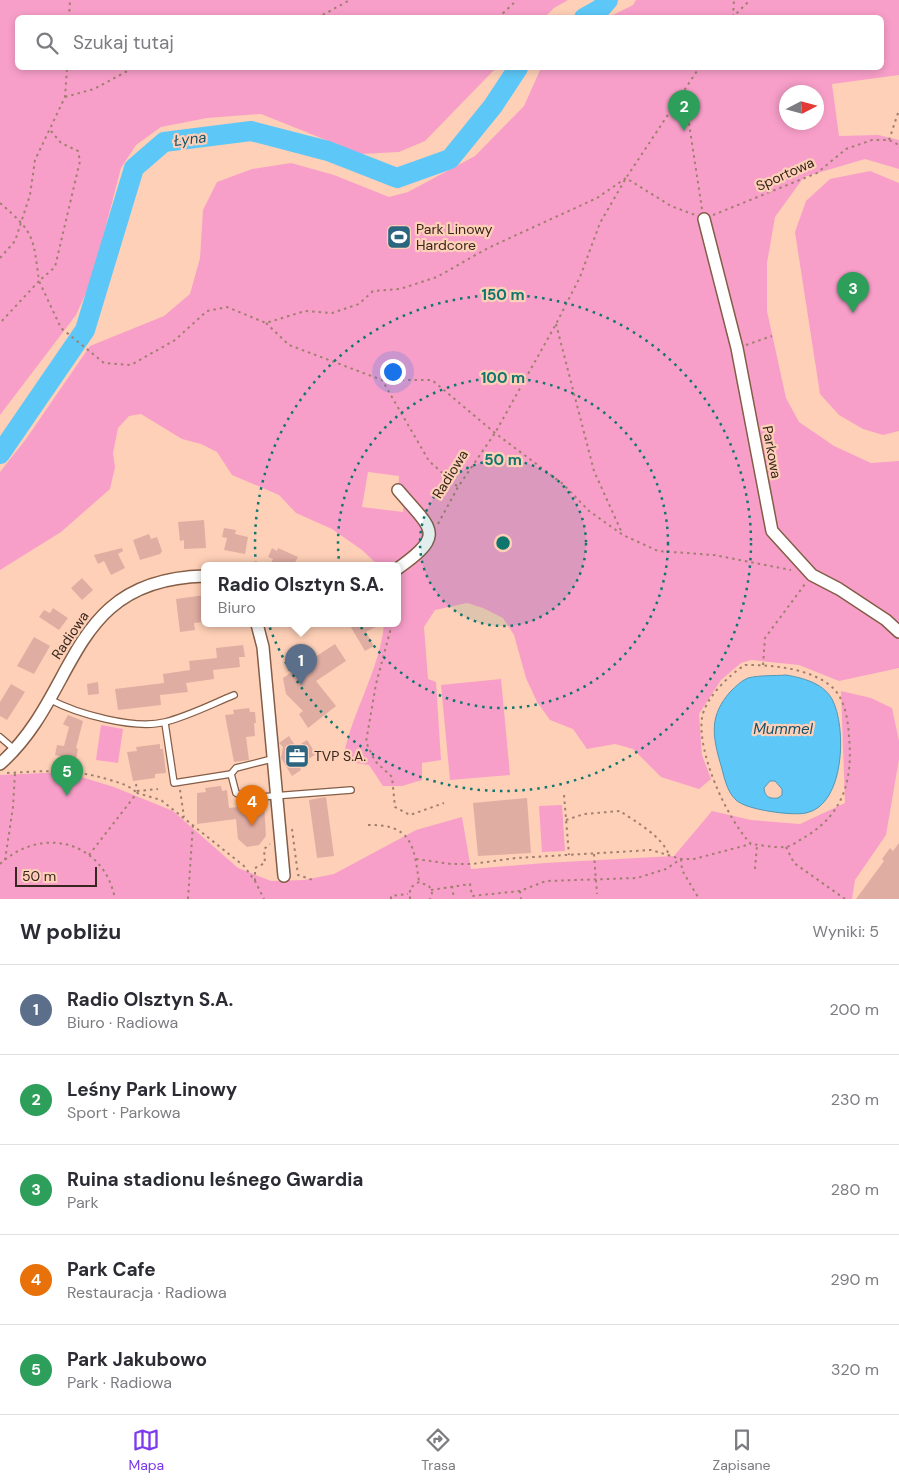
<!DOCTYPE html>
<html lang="pl">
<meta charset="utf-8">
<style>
:root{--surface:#fff;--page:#f7f7f7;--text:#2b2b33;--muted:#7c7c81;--line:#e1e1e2;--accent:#7c3aed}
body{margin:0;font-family:"DM Sans",sans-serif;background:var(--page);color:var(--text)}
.compass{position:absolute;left:779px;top:85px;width:45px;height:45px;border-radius:50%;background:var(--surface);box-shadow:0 2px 8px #0003;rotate:84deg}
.scale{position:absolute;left:15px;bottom:12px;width:82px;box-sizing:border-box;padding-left:5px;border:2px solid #37261d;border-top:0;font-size:14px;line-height:18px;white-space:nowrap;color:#37261d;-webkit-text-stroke:4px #fed0b7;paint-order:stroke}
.you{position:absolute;left:392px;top:371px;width:18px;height:18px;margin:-12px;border:4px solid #fff;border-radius:50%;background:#1a73e8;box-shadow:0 0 0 8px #1a73e833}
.badge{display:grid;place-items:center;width:32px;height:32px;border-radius:50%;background:var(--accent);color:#fff;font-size:16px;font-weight:700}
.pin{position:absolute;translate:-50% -41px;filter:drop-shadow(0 1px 2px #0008)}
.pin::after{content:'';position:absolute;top:26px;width:18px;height:15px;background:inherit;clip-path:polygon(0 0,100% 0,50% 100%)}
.popup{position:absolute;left:201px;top:562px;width:200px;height:65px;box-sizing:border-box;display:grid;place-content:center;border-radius:8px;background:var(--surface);filter:drop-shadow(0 1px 4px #0005);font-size:16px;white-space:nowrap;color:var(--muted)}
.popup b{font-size:19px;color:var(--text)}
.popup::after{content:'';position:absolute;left:50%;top:100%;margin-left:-10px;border:10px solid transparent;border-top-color:var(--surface)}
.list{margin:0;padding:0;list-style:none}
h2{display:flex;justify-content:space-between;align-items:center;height:65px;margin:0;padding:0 20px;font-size:21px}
h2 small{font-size:16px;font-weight:400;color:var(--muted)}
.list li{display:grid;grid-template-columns:32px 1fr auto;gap:15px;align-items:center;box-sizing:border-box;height:90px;padding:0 20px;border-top:1px solid var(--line)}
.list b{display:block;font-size:19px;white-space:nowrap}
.list p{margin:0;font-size:16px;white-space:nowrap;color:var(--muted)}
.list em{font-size:16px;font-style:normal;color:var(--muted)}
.icon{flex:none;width:28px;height:28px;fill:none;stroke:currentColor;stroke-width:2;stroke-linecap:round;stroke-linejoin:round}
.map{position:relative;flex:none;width:899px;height:899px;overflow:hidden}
.search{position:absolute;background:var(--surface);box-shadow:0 2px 8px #0003;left:15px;right:15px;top:15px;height:55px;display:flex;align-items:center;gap:12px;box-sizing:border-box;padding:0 18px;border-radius:8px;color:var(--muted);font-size:19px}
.sheet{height:515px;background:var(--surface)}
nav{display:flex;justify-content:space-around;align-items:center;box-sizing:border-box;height:70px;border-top:1px solid var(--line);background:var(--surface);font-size:14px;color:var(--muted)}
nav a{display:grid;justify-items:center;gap:2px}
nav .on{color:var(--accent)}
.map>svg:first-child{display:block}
.green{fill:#f89fc9;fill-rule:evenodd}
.water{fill:#5dc8f8;stroke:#5297b6;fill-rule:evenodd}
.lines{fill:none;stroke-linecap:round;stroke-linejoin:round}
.river{stroke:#5dc8f8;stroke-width:20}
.building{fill:#e0ada3}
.lane-casing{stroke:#845d46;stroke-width:8}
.street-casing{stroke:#845d46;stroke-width:14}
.path{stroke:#a07f6e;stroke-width:2;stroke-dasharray:2.5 4;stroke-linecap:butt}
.lane{stroke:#fff;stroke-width:5.5}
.street{stroke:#fff;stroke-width:11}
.ring{fill:none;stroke:#0f766e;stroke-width:2.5;stroke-dasharray:2.5 5}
.labels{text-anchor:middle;stroke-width:4.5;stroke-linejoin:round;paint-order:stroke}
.street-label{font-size:14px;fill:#37261d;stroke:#fed0b7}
.poi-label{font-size:14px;fill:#37261d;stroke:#fed0b7;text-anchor:start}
.water-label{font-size:15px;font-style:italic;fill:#15516a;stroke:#fed0b7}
.centre{fill:#0f766e;stroke:#fed0b7;stroke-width:2.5}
.ring-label{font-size:15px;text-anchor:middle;font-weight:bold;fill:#0f766e;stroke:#fed0b7;stroke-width:4.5;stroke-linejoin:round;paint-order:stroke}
</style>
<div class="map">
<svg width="899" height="899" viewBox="0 0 899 899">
<rect width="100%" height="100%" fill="#fed0b7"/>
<g class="green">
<polygon points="0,0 568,0 554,8 544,18 18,18 18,68 496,68 425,141 399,152 361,154 261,114 207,118 161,127 136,145 121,168 92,279 76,315 0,415"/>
<path d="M636,0h263v75l-67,9 7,52 39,-1 21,5v29l-34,-10 -61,18 -29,40 -8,46v48l19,87 13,24 35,24 37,17 28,-2v207l-60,13 -40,-16 -48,-5 -10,3 -20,17 -22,34 3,41 9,24 -12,10 -38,-12 -28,-28 -18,-5 -28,5 -14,-20 -23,-9 -13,-18 -11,-24 -12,-43 -11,-17 -20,-10 -16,-5 -32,7 -11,17 4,52 8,3 5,78 -19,3v17l-20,6h-19l-14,-21 -20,-3 -5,-8c9,-44 36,-85 40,-130h13v-58h-18l-17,-16 -30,-21 -36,-16 -17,-18 -47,-20 -15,-23 -16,-8 -19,-5 -41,-25 -12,2 -11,12 -5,25 2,14 -5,22 -49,43 -61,38v-98l26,-33 64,-93 74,-30 26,-22 10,-36 3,-48 14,-28 35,-13 39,-6 43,12 55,22 19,-5 67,-36 49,-50 17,-38h341v-50l-273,-1 24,-12zM786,92h30v30h-30zM368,472l31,4 -1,20 6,7 -1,9 -41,-5z"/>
<polygon points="870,171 899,183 899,431 883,435 863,429 839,415 820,394 795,232 806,201 830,179"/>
<polygon points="501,679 510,775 450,780 441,685"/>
<polygon points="841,691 871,698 892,708 899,741 899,759 886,835 855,880 852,899 0,899 0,775 65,772 114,787 173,811 238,868 271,881 304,880 334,874 416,830 462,817 471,869 545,863 674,856 712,811 751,820 800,824 845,803"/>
<polygon points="101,725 123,729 118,763 96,760"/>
<polygon points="562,805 565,851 542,852 539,806"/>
</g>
<path class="water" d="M786,675c17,3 37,8 46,24 15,28 13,106 -26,114 -13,3 -60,-3 -70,-13 -10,-9 -12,-25 -16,-38 -8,-28 -10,-47 10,-70 6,-6 11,-11 18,-14 12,-3 26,-2 38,-3zM770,781h5l7,8v6l-4,3c-9,1 -13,-1 -14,-10z"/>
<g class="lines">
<g class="river">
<polyline points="584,18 600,9 608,0"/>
<polyline points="0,454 85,330 134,168 164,142 251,131 328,151 397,178 450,159 493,106 518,68"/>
</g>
</g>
<g class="building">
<polygon points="204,520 206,548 184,549 184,540 180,541 178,522"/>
<polygon points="224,528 236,530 235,534 248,537 245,554 224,550 227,538 222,537"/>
<polygon points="149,534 151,539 157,537 162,551 160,554 140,560 133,540"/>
<polygon points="122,548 123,551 118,554 125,568 111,575 104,561 98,564 94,555"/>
<polygon points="272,548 277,551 278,548 298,557 293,566 278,566 271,563 273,559 268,557"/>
<polygon points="82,578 93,590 82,600 71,588"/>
<polygon points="205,595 205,622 194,623 195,630 180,632 176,599"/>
<polygon points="53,608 68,618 59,630 39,617 44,610 50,613"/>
<polygon points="349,624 381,624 366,632 374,646 365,651"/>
<polygon points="34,637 50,646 34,674 17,666"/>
<polygon points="335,644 346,661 316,681 336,706 308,728 299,714 303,711 286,694 283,678"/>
<polygon points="243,645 245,657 239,657 240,667 213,670 214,679 186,683 188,692 160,695 161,705 118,710 115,689 164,683 163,674 190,670 189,661 217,658 216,648"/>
<polygon points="98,682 99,694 88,695 87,684"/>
<polygon points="11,684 25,692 7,720 0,716 0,702"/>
<polygon points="249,708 250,712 255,712 256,723 254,723 255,736 246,737 249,760 234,762 225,715 234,714 233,710"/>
<polygon points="68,715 83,721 76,748 78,749 76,759 55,755 57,745 64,746 69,727 63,724"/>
<polygon points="289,736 296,747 307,740 316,754 299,765 301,770 292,776 281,758 283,747 279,743"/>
<polygon points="160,744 160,749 163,749 166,773 155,774 155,778 133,781 127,752 137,751 136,747"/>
<polygon points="221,786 222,791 227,790 229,808 264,804 266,836 259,845 247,847 238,839 236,819 197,824 197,793 206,792 205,788"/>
<polygon points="326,797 334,856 317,858 309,800"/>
<polygon points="527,798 531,853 478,856 473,803"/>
<polygon points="899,843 899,899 856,899 884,861 882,859 890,848 893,851"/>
</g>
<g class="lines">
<defs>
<g id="lane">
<path d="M49,699c28,15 86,31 116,23 24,-6 47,-18 69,-27"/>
<polyline points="165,723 174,783 231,774"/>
<polyline points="0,737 14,749"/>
<polyline points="272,759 236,768 231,774 236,793 246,798 351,790"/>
</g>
<g id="street">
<polyline points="704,219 737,348 772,531 812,575 839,589 886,620 899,632"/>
<path d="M397,569c50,-35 35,-39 1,-79"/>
<polyline points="257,624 263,647 284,876"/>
<path d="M0,764c80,-71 66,-185 205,-188"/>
</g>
</defs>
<use href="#lane" class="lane-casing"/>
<use href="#street" class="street-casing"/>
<g class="path">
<polyline points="733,17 734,0"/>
<polyline points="69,18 70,0"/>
<polyline points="317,18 350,0"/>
<polyline points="498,18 517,0"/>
<polyline points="732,18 750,0"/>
<polyline points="684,91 702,209"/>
<polyline points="65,97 94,89 133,68"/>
<polyline points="51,131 61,143 78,151 80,161 55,267 39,281 61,328 104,363 131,365 175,340 207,311 227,307 266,323 305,311 332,313 359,304 373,291 400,289 437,277 488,248 597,198 626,178 671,206 695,215"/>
<polyline points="889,140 899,110"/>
<path d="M0,203c35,30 33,34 39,78l-39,42"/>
<polyline points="713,215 817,173 846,149 872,140 889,140 899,145"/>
<polyline points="0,258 15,241 30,195 35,160 65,97 67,68"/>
<polyline points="266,323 289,345 382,380 429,461 458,487"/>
<polyline points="556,324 594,471 622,533"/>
<polyline points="746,345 772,336"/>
<polyline points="382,380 432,380 495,433 563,484 589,511 623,535 658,551 714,555 791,570"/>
<polyline points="438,524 458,487 495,433 556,324 580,277 600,223 626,178 699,68"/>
<polyline points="392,624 376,684 366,742 375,761 392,777 395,807 410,815 444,803"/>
<path d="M745,665c27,0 65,3 87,22 13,12 16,33 17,49 4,43 -5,78 -44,101 -6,3 -14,10 -20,10 -11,1 -23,-2 -34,-3 -24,-25 -54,-91 -49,-126 3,-20 27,-43 43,-53z"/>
<polyline points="763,665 765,638 805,584"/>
<path d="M7,773c39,-2 64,-5 103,7 10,3 19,5 27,13"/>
<polyline points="136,784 137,791"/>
<polyline points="180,790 184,817"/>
<polyline points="137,791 158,789"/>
<polyline points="564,795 569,855"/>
<path d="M566,820l18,-6 36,-3c16,11 42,25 49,44"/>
<path d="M368,825c44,-1 46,21 51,57"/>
<polyline points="292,829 298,875 313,880"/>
<polyline points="786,847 794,863 845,899"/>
<polyline points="594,854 597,894"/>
<polyline points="89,855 137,793 161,800 244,866 255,881 264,899"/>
<polyline points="416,859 451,864 472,864 516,858 651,850 681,859 694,859 751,844"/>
<polyline points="681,859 682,870 699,899"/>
<polyline points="5,860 13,807 15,773"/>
<path d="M0,864c42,-39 104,-23 115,35"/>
<polyline points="755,869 757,845"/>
<polyline points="255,881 255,868 265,863 264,849 270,844"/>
<polyline points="452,886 454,899"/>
<polyline points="431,890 470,884 472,896 520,891 546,881 637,878 666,869 681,859"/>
<polyline points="520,891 521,899"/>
<polyline points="188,899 193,824"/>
<polyline points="391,899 391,896 408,894"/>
<polyline points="410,899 410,888 419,882 429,886 432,893 430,899"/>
</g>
<use href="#lane" class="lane"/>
<use href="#street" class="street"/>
</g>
<circle cx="503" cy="543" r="83" fill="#0f766e" fill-opacity=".12"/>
<g class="ring">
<circle cx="503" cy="543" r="83"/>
<circle cx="503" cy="543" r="165"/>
<circle cx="503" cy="543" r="248"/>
</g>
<defs>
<symbol id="stadium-square" viewBox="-11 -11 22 22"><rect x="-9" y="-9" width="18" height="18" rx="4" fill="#2c657f" stroke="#fed0b7"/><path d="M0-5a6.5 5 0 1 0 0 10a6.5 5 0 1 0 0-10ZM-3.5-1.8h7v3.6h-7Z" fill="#fff"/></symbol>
<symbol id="office-square" viewBox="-11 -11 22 22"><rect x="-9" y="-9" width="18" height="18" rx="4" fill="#2c657f" stroke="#fed0b7"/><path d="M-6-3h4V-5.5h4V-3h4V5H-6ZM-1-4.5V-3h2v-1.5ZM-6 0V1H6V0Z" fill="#fff"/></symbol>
</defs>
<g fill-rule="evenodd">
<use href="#stadium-square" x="385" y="223" width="28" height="28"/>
<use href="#office-square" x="283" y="742" width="28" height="28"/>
</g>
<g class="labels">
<g class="street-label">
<text transform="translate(785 174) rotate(-24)" y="5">Sportowa</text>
<text transform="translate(772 452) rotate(80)" y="5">Parkowa</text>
<text transform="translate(450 474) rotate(-58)" y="5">Radiowa</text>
<text transform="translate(70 635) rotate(-56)" y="5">Radiowa</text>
</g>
<g class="poi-label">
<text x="416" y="234">Park Linowy<tspan x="416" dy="16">Hardcore</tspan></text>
<text x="314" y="761">TVP S.A.</text>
</g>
<g class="water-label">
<text transform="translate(190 139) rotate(-7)" y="5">Łyna</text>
<text x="783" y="734">Mummel</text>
</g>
</g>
<circle cx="503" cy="543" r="8" class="centre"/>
<g class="ring-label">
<text x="503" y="300">150 m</text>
<text x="503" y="383">100 m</text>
<text x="503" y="465">50 m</text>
</g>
</svg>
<svg class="compass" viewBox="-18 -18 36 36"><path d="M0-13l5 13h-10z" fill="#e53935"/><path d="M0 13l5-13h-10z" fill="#7c7c81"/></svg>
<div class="scale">50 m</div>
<div class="you"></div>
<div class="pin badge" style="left:301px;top:685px;background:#5c6f8a">1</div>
<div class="popup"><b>Radio Olsztyn S.A.</b>Biuro</div>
<div class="pin badge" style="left:684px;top:131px;background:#2e9e5b">2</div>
<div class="pin badge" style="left:853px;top:313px;background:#2e9e5b">3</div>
<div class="pin badge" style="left:252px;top:826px;background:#e8710a">4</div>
<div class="pin badge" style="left:67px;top:796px;background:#2e9e5b">5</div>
<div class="search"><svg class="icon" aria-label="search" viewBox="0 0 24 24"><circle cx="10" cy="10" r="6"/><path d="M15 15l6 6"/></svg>Szukaj tutaj</div>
</div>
<section class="sheet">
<h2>W pobliżu<small>Wyniki: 5</small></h2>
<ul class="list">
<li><span class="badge" style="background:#5c6f8a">1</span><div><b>Radio Olsztyn S.A.</b><p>Biuro · Radiowa</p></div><em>200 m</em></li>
<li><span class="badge" style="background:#2e9e5b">2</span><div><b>Leśny Park Linowy</b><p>Sport · Parkowa</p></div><em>230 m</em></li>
<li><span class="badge" style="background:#2e9e5b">3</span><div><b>Ruina stadionu leśnego Gwardia</b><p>Park</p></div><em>280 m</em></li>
<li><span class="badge" style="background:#e8710a">4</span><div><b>Park Cafe</b><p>Restauracja · Radiowa</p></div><em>290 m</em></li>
<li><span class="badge" style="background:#2e9e5b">5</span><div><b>Park Jakubowo</b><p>Park · Radiowa</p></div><em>320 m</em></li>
</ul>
</section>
<nav>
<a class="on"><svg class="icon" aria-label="map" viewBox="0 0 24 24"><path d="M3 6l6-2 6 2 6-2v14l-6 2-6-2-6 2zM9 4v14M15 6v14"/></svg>Mapa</a>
<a><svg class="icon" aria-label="directions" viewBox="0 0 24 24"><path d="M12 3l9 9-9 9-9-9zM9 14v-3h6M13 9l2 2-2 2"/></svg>Trasa</a>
<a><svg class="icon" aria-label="saved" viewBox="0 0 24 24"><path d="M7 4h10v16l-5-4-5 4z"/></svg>Zapisane</a>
</nav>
